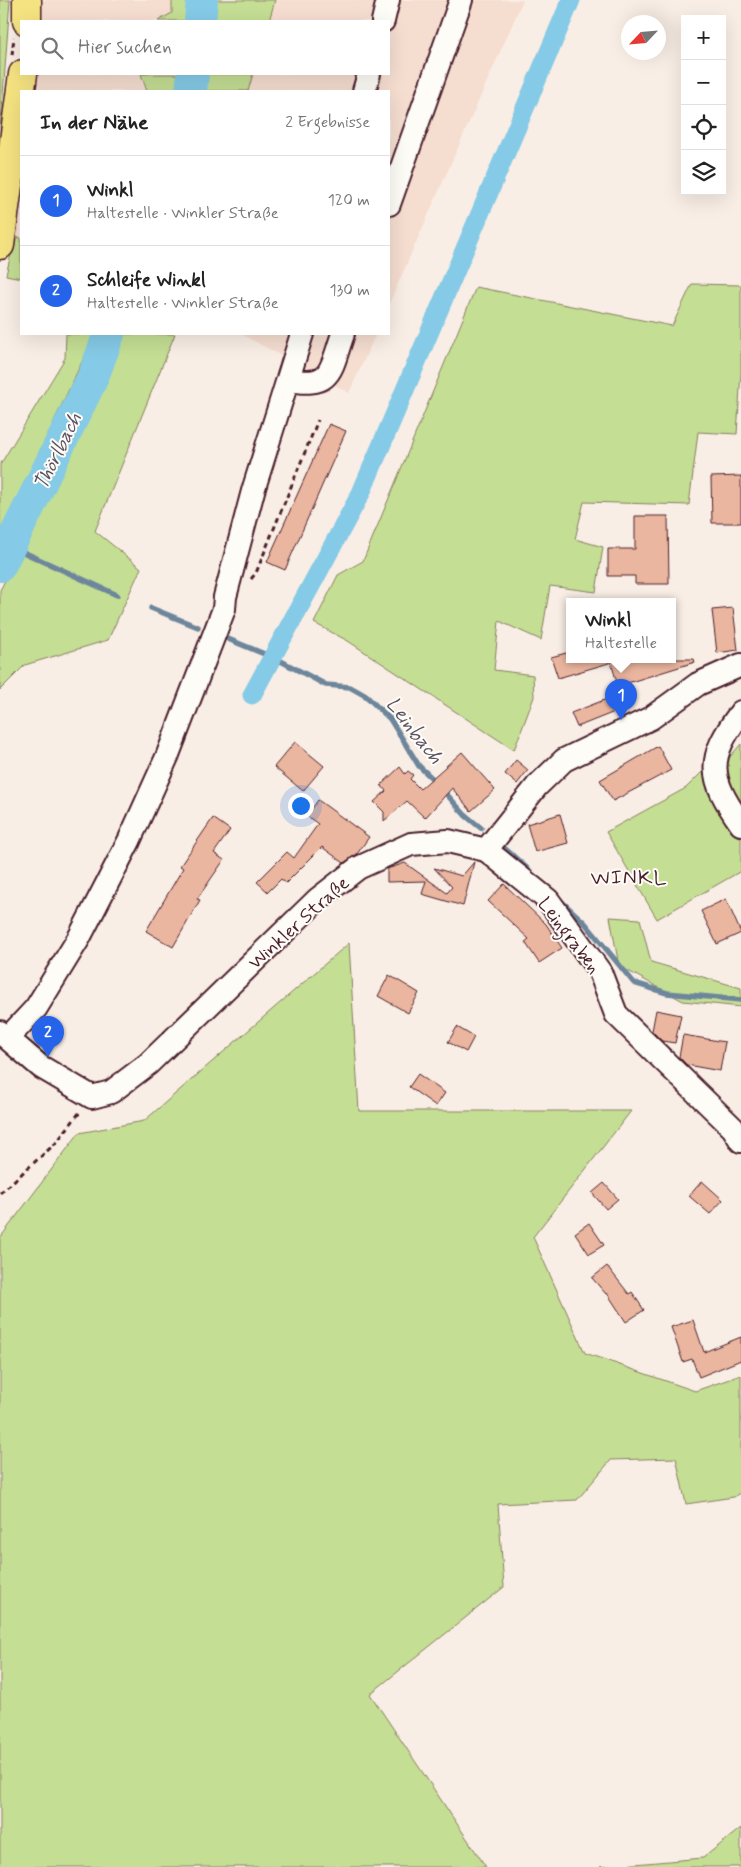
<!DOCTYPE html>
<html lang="de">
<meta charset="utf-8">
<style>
:root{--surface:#fff;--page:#f2f2f2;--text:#222;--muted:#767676;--line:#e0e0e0;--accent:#2563eb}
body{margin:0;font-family:Mynerve,sans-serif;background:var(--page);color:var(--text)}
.controls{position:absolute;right:15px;top:15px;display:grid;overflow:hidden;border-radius:0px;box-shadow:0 5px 20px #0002}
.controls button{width:45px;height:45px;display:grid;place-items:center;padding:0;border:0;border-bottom:1px solid var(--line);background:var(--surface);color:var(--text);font:25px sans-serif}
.compass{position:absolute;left:621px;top:15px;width:45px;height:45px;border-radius:50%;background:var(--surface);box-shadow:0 5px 20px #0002;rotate:244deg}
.you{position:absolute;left:300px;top:805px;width:18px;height:18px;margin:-12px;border:4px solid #fff;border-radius:50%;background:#1a73e8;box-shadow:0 0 0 8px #1a73e833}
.badge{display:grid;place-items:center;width:32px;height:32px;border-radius:50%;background:var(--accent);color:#fff;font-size:16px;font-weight:700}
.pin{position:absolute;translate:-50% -41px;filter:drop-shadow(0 1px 2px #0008)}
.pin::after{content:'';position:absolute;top:26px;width:18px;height:15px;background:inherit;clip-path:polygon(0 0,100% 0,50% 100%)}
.popup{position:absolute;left:566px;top:598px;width:110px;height:65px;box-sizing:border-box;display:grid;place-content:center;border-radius:0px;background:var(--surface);filter:drop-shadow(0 1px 4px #0005);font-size:16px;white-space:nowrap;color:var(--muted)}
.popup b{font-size:19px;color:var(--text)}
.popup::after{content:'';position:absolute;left:50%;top:100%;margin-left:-10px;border:10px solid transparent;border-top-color:var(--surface)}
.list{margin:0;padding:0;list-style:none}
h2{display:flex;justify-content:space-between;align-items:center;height:65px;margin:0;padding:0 20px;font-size:21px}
h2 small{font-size:16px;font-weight:400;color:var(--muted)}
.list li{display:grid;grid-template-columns:32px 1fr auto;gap:15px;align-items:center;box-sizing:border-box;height:90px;padding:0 20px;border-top:1px solid var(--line)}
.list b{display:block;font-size:19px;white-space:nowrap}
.list p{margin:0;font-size:16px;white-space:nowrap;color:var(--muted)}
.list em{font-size:16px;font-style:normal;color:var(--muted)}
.icon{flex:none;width:28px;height:28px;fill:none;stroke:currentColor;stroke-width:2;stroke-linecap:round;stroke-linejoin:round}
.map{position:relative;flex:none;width:741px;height:1867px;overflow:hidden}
.search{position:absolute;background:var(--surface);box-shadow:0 5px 20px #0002;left:20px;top:20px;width:370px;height:55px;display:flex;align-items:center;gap:12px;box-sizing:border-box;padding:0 18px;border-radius:0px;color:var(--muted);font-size:19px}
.panel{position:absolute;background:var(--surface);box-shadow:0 5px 20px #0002;left:20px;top:90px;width:370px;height:245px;border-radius:0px}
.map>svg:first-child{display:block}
.built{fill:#f5ddd0}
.green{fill:#c4de94;stroke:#877e60}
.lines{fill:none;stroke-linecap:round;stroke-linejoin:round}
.stream{stroke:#6d869b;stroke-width:5.5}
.canal{stroke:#85cae6;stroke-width:19}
.river{stroke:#85cae6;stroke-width:32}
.building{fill:#ebb69f;stroke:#4a1f2b}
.minor-casing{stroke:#4a1f2b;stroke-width:26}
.major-casing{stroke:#4a1f2b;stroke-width:31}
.path{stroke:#4a1f2b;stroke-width:3;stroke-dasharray:5 4;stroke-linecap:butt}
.minor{stroke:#fdfcf7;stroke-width:22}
.major{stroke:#f5e382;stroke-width:28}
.labels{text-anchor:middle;stroke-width:4;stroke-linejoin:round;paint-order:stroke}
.street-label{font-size:19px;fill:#4a1f2b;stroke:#fdfcf7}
.water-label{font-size:20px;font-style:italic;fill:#5c5263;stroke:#fdfcf7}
.quarter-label{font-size:21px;letter-spacing:1px;fill:#4a1f2b;stroke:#fdfcf7}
</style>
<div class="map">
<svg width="741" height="1867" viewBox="0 0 741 1867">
<rect width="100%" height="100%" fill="#f9eee5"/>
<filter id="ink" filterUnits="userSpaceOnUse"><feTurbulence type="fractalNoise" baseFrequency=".02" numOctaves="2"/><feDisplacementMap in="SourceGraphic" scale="10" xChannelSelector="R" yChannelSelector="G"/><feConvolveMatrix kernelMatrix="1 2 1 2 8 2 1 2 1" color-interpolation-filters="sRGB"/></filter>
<g filter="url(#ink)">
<g class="built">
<polygon points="35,0 172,0 172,13 158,21 34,21"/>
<polygon points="275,0 523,0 389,304 389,91 248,91 253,74 389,74 389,21 269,21"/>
<polygon points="31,74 141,74 147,91 30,91"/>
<polygon points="21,180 21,238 15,237"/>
<polygon points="241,334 376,334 349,393"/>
</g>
<g class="green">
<polygon points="0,0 10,0 0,136"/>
<polygon points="172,0 194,0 191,21 158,21 172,13"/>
<polygon points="211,0 275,0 269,21 209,21"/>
<polygon points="141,74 185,74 182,91 147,91"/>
<polygon points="203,74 253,74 248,91 201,91"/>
<polygon points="15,237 21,238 21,278 6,275"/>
<polygon points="692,284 741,285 741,373 737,434 698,432 689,505 584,502 575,539 603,547 596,592 550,586 541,640 499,621 494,670 533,675 534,697 514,750 348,641 314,623 338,575 363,561 476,287 672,326"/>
<polygon points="66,334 95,334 0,536 0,465 65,358"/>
<polygon points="122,334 175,334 95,531 141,568 108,640 25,665 0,690 0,590 41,514"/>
<polygon points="741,744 741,815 721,767"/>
<polygon points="704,770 741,834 741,871 657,919 606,832 686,788"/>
<polygon points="610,917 640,919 651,962 741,988 741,1007 683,1001 619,966"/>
<polygon points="349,943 359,1111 631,1111 533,1237 585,1353 695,1391 741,1375 741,1492 734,1497 686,1504 676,1458 611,1460 577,1500 498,1504 504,1587 370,1694 486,1867 0,1867 0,1238 79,1133 144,1121"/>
<polygon points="741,1828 741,1867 600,1867 703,1858"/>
</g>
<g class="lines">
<g class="stream">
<polyline points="10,546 117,595"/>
<polyline points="151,608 198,627"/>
<polyline points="228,639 279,660 326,685 350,687 366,696 390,719 419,766 436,782"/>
<polyline points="442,789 465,815 481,828"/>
<polyline points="502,846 530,871"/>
<polyline points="560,900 585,923 634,983 667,993 741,1000"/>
</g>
<polyline class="canal" points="252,695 361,493 571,0"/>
<g class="river">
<polyline points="200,21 202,0"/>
<polyline points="191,91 193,74"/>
<polyline points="0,566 93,377 109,334"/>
</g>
</g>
<g class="building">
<polygon points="329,424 346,431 285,570 267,562"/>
<polygon points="741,476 741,523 712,523 711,477"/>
<polygon points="635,516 668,516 669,584 635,584 635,576 608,576 608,549 635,549"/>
<polygon points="733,608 738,650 717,653 712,610"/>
<polygon points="570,652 570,659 609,659 609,663 558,678 551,657"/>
<polygon points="610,659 694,659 695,662 618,686"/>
<polygon points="612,697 617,711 577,727 571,713"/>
<polygon points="295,742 324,766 303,791 274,767"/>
<polygon points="658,746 671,770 613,801 600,780"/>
<polygon points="462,752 495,790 471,811 452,788 425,818 407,801 384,821 384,812 374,802 386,791 381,785 400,767 405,774 408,771 413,775 410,779 420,789"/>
<polygon points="516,760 528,770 517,784 505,774"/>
<polygon points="318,800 369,837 357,854 344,863 322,847 286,883 281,879 268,892 257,882 287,852 294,858 318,824 307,816"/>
<polygon points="560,814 568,843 535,852 527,824"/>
<polygon points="213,818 230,830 214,853 224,860 197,899 200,900 173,947 146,931 183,868 180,866"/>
<polygon points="474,862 463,906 422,894 426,881 387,882 387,869 405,863 447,893 452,887 434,868 462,876"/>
<polygon points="504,884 546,924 562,948 539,963 525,942 529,939 488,901"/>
<polygon points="726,899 741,933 717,944 701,911"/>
<polygon points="389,975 419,993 408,1013 378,996"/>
<polygon points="656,1010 681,1015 675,1043 662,1041 652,1031"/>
<polygon points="457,1027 474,1037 466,1052 448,1042"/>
<polygon points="683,1035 725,1042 720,1071 687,1065 679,1057"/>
<polygon points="418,1074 445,1093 436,1106 409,1087"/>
<polygon points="702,1181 723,1200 710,1214 689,1196"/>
<polygon points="604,1183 618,1199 606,1209 592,1193"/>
<polygon points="589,1223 604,1245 589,1254 575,1233"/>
<polygon points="607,1266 629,1294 632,1292 644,1310 626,1322 607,1293 606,1294 592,1278"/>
<polygon points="693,1320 704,1352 741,1337 741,1360 699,1377 692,1359 683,1362 671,1327"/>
</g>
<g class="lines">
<defs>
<g id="minor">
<polyline points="383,21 388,0"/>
<polyline points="364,91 369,74"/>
<polyline points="389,204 461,0"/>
<path d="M289,380c44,8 41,-10 54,-46"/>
<path d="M741,712c-35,47 -33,65 0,112"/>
<polyline points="486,850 548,900 600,972 616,1014 733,1128 741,1141"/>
<polyline points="0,1032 41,1067 92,1097 111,1092 148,1064 318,899 358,868 411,844 448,841 486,850 537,786 564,760 651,718 698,684 741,665"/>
<polyline points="8,1038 36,1008 79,938 129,841 167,757 224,609 225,597 253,491 302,334"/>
</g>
<g id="major">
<polyline points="27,21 27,0"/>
<polyline points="0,245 23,74"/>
</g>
</defs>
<use href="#minor" class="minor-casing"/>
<use href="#major" class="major-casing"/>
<g class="path">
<polyline points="12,55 14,37"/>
<polyline points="251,579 256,573 318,420"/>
<polyline points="0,1193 56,1143 80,1112"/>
</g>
<use href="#minor" class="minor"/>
<use href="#major" class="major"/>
</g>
</g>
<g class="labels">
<g class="street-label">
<text transform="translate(298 922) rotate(-42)" y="7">Winkler Straße</text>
<text transform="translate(570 935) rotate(53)" y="7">Leingraben</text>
</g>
<g class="water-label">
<text transform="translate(57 451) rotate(-64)" y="7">Thörlbach</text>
<text transform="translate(415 730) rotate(52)" y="7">Leinbach</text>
</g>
<g class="quarter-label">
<text x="629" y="884">WINKL</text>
</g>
</g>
</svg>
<div class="controls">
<button>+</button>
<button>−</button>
<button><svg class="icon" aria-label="locate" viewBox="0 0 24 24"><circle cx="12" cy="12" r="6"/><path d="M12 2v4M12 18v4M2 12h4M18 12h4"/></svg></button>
<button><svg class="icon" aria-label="layers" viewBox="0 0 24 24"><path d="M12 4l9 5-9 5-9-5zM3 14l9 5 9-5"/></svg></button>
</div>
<svg class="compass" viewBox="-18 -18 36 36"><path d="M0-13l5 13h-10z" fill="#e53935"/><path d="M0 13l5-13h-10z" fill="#767676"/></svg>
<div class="you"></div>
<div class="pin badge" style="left:621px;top:720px">1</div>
<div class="popup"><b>Winkl</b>Haltestelle</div>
<div class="pin badge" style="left:48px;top:1057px">2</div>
<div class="search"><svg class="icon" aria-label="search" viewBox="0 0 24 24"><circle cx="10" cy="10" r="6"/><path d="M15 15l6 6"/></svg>Hier suchen</div>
<section class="panel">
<h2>In der Nähe<small>2 Ergebnisse</small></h2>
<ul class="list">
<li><span class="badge">1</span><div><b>Winkl</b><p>Haltestelle · Winkler Straße</p></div><em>120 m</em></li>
<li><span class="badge">2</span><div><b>Schleife Winkl</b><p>Haltestelle · Winkler Straße</p></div><em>130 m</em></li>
</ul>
</section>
</div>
